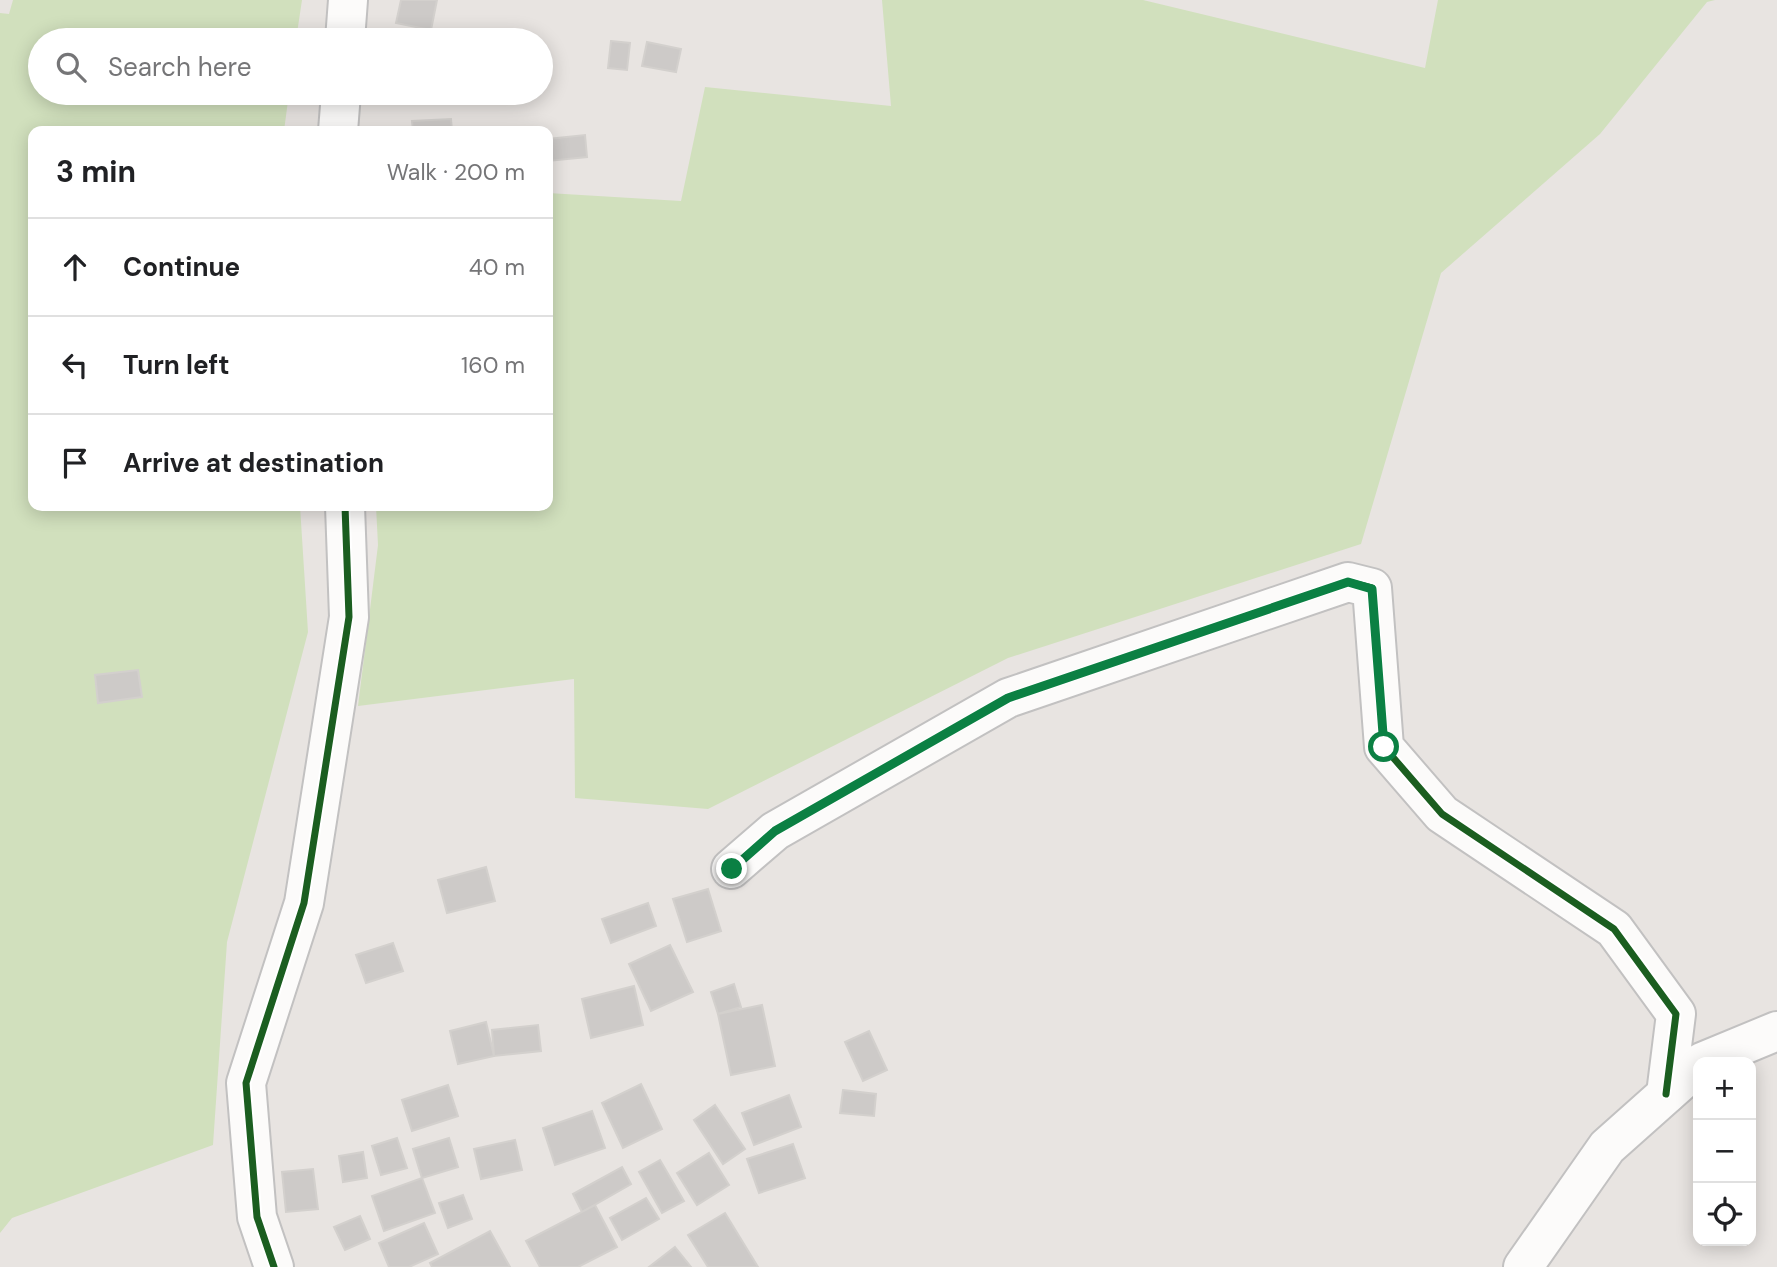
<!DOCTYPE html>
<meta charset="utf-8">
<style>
:root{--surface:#fff;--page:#f2f2f2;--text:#202124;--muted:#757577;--line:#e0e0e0}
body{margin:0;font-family:"DM Sans",sans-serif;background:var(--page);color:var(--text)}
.controls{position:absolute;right:21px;bottom:21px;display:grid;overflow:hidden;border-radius:14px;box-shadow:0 4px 18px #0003}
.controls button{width:63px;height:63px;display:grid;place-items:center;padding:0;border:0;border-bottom:2px solid var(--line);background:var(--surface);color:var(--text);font:35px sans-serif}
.stop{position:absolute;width:21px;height:21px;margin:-16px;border:5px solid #0b8043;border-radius:50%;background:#fff}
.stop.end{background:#0b8043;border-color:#fff;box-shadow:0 2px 7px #0008}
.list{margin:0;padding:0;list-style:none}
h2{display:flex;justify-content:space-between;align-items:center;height:91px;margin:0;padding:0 28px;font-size:30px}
h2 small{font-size:23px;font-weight:400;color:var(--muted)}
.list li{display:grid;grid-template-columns:46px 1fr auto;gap:21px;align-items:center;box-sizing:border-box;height:98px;padding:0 28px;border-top:2px solid var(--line)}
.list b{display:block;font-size:26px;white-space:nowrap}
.list em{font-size:23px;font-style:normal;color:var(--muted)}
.icon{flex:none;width:38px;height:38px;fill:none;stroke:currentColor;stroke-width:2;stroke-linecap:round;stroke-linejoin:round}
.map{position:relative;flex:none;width:1777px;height:1267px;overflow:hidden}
.search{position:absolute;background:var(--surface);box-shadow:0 4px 18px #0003;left:28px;top:28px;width:525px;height:77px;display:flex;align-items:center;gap:18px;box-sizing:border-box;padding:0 24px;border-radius:38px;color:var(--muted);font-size:26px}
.panel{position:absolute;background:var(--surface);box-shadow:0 4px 18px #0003;left:28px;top:126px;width:525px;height:385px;border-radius:14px}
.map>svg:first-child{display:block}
.green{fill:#d1e0bd}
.building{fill:#cdcac8;stroke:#d3d0cd;stroke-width:2}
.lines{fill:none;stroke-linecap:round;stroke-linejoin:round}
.minor-casing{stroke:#c2c1c1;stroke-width:42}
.minor{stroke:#fcfbfa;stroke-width:38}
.cycleway-casing{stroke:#fff;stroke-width:11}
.cycleway{stroke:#1b5e20;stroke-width:7}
.route{stroke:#0b8043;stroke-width:9}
</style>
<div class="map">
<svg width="1777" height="1267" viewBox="0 0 1777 1267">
<rect width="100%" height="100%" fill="#e8e4e1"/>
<g class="green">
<polygon points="13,0 302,0 296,40 40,40 40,93 289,93 284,131 33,131 33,506 300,506 308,632 227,942 213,1145 12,1218 0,1233 0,13 9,14"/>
<polygon points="882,0 1143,0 1425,68 1438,0 1715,0 1707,2 1600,134 1441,273 1361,544 1008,658 708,809 575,798 574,679 358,706 378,545 376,506 548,506 548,193 681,201 705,87 891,106"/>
</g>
<g class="building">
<polygon points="401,0 437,0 431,30 396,23"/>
<polygon points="611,41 630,43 627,70 608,68"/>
<polygon points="647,42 681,49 676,72 642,66"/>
<polygon points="451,119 452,131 413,131 412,121"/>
<polygon points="585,135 587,157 548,161 548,139"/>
<polygon points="138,670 142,697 98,703 95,675"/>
<polygon points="486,867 495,901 447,913 438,880"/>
<polygon points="708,889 721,931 687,942 673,899"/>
<polygon points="648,903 656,926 611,943 602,919"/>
<polygon points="393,943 403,971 366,983 356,955"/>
<polygon points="670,945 693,992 651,1011 629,964"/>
<polygon points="734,984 741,1007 718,1014 711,992"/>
<polygon points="634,986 643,1025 591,1038 582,999"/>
<polygon points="762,1005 775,1066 731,1075 718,1014"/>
<polygon points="486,1022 494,1056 458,1064 450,1031"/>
<polygon points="538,1025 541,1051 494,1056 492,1030"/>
<polygon points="869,1031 887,1070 863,1081 845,1042"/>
<polygon points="641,1084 662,1129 623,1148 602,1103"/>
<polygon points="448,1085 458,1116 412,1131 402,1100"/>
<polygon points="843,1090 876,1094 874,1116 840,1113"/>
<polygon points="789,1095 801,1127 754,1145 742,1113"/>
<polygon points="715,1105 745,1149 723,1164 694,1120"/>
<polygon points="592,1111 605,1148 555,1165 543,1128"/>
<polygon points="397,1138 407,1168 381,1175 372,1146"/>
<polygon points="449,1138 458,1167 422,1178 413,1149"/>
<polygon points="515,1140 522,1170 481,1179 474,1149"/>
<polygon points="793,1144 805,1178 759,1193 747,1159"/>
<polygon points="363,1152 367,1178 343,1182 339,1156"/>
<polygon points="709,1153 729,1185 697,1205 677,1173"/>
<polygon points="660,1160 684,1201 662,1213 639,1172"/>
<polygon points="622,1167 631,1184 582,1212 573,1194"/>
<polygon points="313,1169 318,1209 286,1212 282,1172"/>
<polygon points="422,1178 435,1213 384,1231 372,1196"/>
<polygon points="463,1195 472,1219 448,1228 439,1203"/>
<polygon points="646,1198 659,1219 622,1240 610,1218"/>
<polygon points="595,1205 617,1247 578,1267 540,1267 526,1241"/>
<polygon points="725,1213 758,1267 708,1267 688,1235"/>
<polygon points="360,1216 370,1239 345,1250 334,1227"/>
<polygon points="424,1223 438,1254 409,1267 389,1267 379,1243"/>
<polygon points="490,1231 510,1267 432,1267 430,1263"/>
<polygon points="675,1247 691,1267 649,1267"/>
</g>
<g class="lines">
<defs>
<g id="minor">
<polyline points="345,40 348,0"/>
<polyline points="338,131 341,93"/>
<polyline points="731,869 775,831 1008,698 1348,582 1372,588 1384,747 1442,814 1614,929 1676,1014 1666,1094"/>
<polyline points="1702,1062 1777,1031"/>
<polyline points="274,1267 257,1217 246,1083 304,903 349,617 345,506"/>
<polyline points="1523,1267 1607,1147 1698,1066"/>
</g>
</defs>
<use href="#minor" class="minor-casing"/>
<use href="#minor" class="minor"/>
<defs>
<g id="cycleway">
<polyline points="731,869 775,831 1008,698 1348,582 1372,588 1384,747 1442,814 1614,929 1676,1014 1666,1094"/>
<polyline points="274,1267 257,1217 246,1083 304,903 349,617 345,506"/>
</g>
</defs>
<use href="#cycleway" class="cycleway-casing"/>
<use href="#cycleway" class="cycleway"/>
</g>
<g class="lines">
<polyline class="route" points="732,869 775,831 1008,698 1348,582 1372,589 1384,747"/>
</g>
</svg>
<div class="controls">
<button>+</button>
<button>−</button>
<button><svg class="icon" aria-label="locate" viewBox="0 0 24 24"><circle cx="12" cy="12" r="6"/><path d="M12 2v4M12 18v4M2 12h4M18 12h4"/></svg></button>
</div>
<div class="stop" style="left:1384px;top:747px"></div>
<div class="stop end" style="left:732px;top:869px"></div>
<div class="search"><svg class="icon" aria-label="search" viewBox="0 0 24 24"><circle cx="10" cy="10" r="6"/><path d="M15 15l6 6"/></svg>Search here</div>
<section class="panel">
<h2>3 min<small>Walk · 200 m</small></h2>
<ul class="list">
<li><svg class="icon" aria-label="ahead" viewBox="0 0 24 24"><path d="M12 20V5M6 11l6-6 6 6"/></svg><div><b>Continue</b></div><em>40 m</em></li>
<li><svg class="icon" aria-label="left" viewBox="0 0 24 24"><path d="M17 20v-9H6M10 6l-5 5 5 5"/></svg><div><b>Turn left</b></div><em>160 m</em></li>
<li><svg class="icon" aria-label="arrive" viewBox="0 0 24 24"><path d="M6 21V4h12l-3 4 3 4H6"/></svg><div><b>Arrive at destination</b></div></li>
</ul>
</section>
</div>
